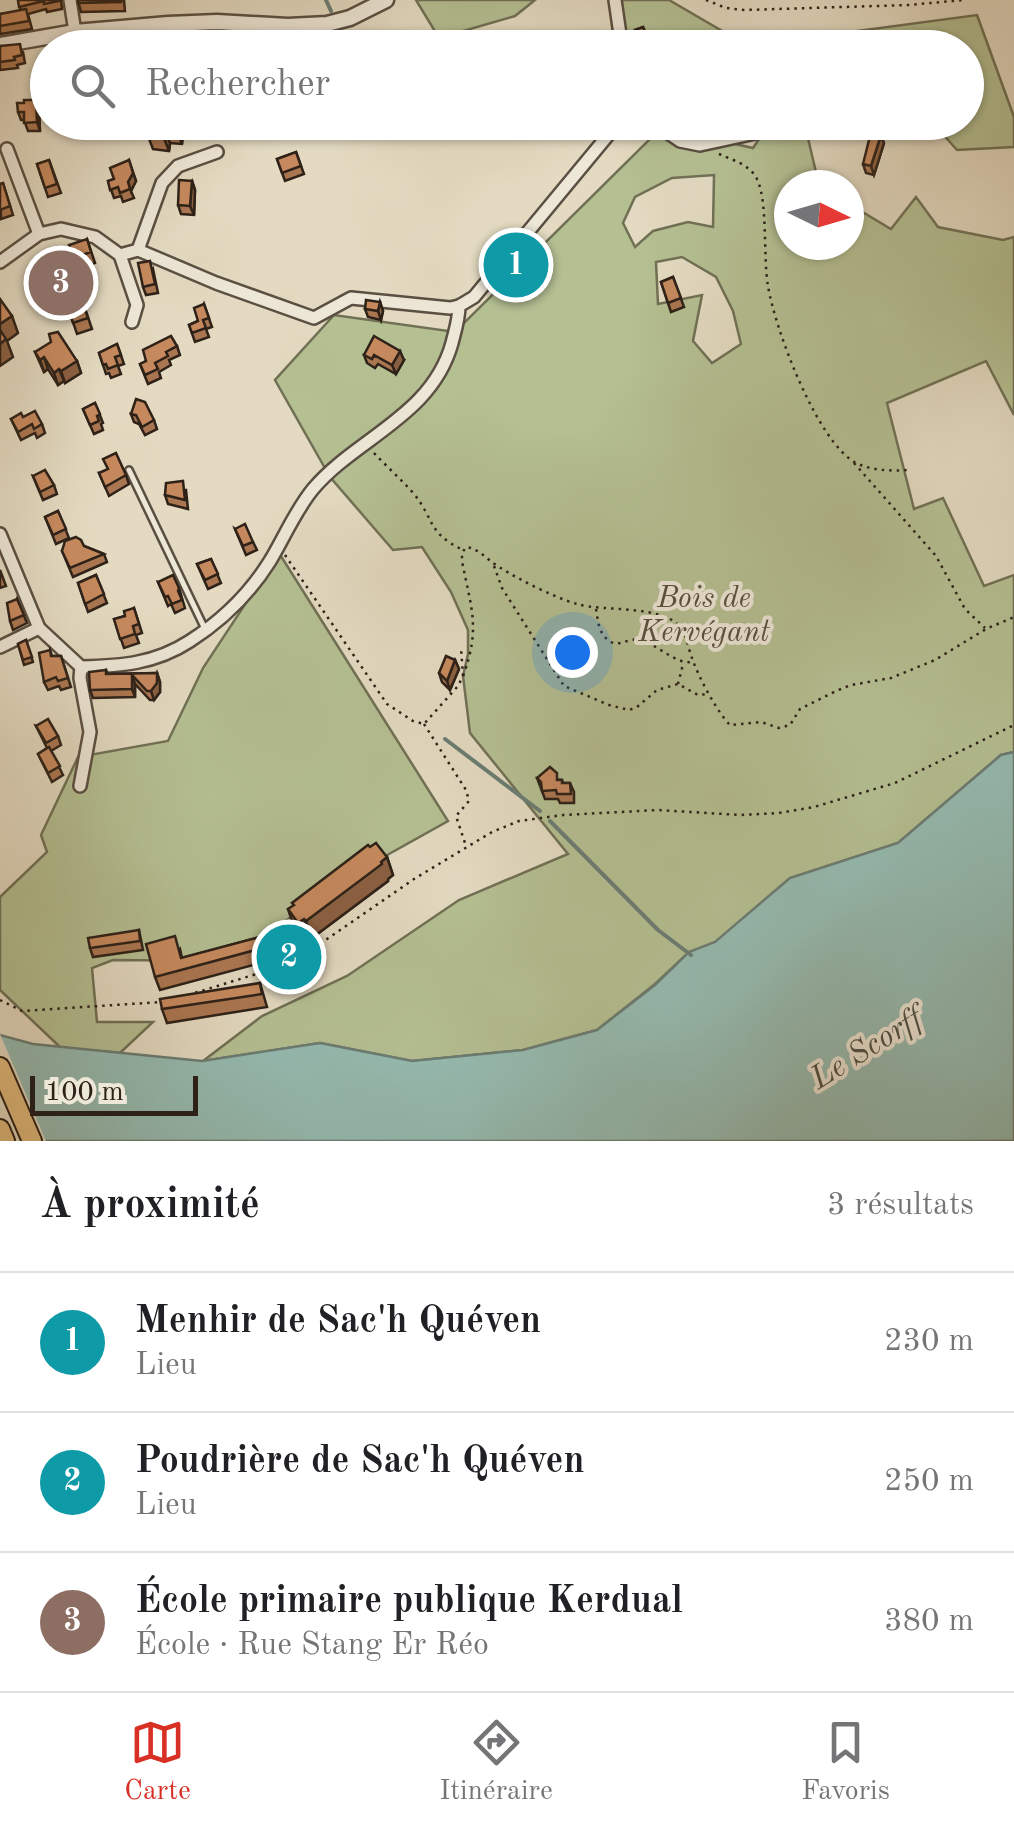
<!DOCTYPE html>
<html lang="fr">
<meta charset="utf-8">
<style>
:root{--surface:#fff;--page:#f2f2f2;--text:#202124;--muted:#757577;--line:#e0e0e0;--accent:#d93025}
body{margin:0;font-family:"Old Standard TT",serif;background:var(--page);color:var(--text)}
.compass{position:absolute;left:774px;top:170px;width:90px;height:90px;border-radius:50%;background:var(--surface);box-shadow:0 2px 8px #0004;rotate:95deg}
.scale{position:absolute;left:30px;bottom:25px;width:168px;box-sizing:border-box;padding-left:10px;border:5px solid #2d2118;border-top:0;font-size:28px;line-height:35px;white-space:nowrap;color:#2d2118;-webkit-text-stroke:8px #ede7d7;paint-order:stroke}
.you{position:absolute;left:572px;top:652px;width:35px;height:35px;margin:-25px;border:8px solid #fff;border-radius:50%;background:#1a73e8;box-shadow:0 0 0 15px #1a73e833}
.badge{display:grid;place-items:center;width:65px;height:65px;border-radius:50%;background:var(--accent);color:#fff;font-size:32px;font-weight:700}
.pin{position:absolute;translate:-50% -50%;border:5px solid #fff;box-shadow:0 2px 10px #0006}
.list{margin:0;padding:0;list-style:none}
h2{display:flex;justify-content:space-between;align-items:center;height:130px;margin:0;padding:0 40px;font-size:42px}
h2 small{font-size:32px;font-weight:400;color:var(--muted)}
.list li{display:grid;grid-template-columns:65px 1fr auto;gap:30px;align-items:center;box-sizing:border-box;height:140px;padding:0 40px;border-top:2px solid var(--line)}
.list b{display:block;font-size:38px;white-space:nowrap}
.list p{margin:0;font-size:32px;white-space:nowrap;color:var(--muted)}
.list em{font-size:32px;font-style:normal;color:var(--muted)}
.icon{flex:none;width:55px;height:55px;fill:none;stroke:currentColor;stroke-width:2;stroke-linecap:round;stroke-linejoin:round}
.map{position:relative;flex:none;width:1014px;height:1141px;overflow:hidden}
.search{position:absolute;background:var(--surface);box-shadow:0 2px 8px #0004;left:30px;right:30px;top:30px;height:110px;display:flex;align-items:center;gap:25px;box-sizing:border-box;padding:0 35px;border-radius:55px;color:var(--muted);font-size:38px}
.sheet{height:550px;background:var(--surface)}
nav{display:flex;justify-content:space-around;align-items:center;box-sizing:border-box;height:140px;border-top:2px solid var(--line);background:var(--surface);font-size:28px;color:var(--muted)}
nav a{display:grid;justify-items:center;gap:5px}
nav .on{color:var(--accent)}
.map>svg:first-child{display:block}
.green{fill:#b4bf92;stroke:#707055;stroke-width:2.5;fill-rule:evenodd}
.water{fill:#95bbb1;stroke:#6b7d74;stroke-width:2.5}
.pier{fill:#e3dac1}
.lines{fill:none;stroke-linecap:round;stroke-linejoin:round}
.stream{stroke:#6b7d74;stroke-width:4}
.service-casing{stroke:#5a4f42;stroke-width:10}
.minor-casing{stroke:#5a4f42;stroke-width:16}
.tertiary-casing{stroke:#5a4f42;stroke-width:19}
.trunk-casing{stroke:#2d2118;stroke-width:22}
.path{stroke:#2d2118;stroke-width:2.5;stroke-dasharray:2.5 5;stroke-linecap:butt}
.service{stroke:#ede7d7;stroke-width:5}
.minor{stroke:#ede7d7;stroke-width:11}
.tertiary{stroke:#ede7d7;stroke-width:14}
.trunk{stroke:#e2bd80;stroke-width:18}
.wall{fill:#aa7651;stroke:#2d2118;stroke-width:2.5}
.shaded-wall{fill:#8b6042;stroke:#2d2118;stroke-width:2.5}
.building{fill:#c6895e;stroke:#2d2118;stroke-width:2.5}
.labels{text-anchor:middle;stroke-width:8;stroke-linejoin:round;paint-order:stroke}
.park-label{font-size:30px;font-style:italic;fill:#56503d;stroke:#ede7d7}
.water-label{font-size:32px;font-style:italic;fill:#4c4f46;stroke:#ede7d7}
</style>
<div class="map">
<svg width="1014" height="1141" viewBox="0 0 1014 1141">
<rect width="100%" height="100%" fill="#e3dac1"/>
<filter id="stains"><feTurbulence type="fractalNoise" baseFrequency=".002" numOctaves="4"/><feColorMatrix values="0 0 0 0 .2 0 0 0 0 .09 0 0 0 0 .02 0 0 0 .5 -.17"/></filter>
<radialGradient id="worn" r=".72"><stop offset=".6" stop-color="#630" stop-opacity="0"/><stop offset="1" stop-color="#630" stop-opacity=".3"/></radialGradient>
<g class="green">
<polygon points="416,0 535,0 515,16 439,38"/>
<polygon points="621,0 669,0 729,35 695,47 625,47"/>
<polygon points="977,15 1014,117 1014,147 957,150 933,123 966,122 966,48 782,47 782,41"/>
<path d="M770,123h44l-7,11 12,51h-30v60h60v-41l42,25 25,-32 22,30 65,13 11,-3v178l-28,-54 -99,42 27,106 29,-11 41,88 30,-11v177l-13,3 -103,88 -108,35 -75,65 -26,9 -34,32 -58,46 -74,20 -111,11 -92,-18 -117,18 59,-45 85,-40 112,-76 109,-46 -98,-121 -7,-57 5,-22v-24l-17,-38 -29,-45 -29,3 -63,-73 -55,-97 59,-65 121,17 207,-205 91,21zM714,175l-1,52 -25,-5 -35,9 -18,16 -12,-24 12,-26 37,-19zM682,257l34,20 17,34 8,33 -29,19 -19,-22 9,-46 -44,9 -2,-42z"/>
<polygon points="279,553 448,821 346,878 229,961 113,960 92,968 97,1022 153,1022 120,1053 61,1048 0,990 0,897 47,852 41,835 78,757 168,741 203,668"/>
</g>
<polygon class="water" points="1014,752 1014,1141 0,1141 0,1035 33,1044 202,1061 320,1043 412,1061 523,1050 597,1030 655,985 689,952 715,942 790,878 898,843 1001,755"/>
<polygon class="pier" points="0,1034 46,1141 0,1141"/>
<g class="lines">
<g class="stream">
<polyline points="326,0 331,11"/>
<polyline points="445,739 540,811"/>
<polyline points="550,821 658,930 691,955"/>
</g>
<defs>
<polyline id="service" points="129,470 205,629"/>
<g id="minor">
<polyline points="70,0 75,32"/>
<polyline points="615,0 622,48"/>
<polyline points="652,122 680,141 700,145 787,126 864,129"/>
<polyline points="7,149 39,234"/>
<polyline points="138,250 216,283 314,318 351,298 450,308 459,306"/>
<polyline points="120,255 138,250 162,183 178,166 217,152"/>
<polyline points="0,262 39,234 61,229 95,237 120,255 137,305 132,322"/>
<path d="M0,534l39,94 42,39c39,-1 74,-3 109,-26 31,-20 60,-48 80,-80 14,-23 25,-50 43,-72 43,-51 119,-73 139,-146 3,-12 7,-24 7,-37l15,-9 145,-175"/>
<polyline points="0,647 39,628"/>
<polyline points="80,786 90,732 80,678 81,667"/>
</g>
<polyline id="tertiary" points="0,45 75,32 168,24 217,22 288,26 327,24 350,18 386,0"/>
<g id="trunk">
<polyline points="0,1067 32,1141"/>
<polyline points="0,1129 5,1141"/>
</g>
</defs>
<use href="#service" class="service-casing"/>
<use href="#minor" class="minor-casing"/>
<use href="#tertiary" class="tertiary-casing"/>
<use href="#trunk" class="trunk-casing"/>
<g class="path">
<polyline points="706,0 726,8 745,10 908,5 964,0"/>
<path d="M719,154c14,6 31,11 38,25 11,22 6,79 11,107 7,43 49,156 88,177 17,8 34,8 53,7"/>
<path d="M374,453c13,14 28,27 40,41 21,26 13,38 47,55"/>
<polyline points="854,463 936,556 965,609 985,628"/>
<polyline points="285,555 387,704 413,721 424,724 458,686 463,676 461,648"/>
<polyline points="494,566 502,588 564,686 609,705 629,710 637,707 657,690 678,684 698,695 709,694"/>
<path d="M596,609c2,11 2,23 12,31 10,9 20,-3 31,0 19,4 35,24 53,22"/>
<path d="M463,676c18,-48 8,-68 -1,-115v-8l4,-6c14,2 21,13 33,20 21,13 54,30 78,37 26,8 86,0 104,24 6,8 7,20 11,30 6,18 25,54 38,67l31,-3 18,6 11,-3 10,-16 36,-18 15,-6 40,-7 44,-18 51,-31 28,-12"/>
<polyline points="678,684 683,664"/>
<polyline points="424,724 466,790 469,801 456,816 466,846"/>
<polyline points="188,995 276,968 317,946 414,879 492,832 519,821 563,815 658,810 741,815 779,813 814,807 895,783 1014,725"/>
<polyline points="0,1000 22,1011 161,1002"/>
</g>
<use href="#service" class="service"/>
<use href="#minor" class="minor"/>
<use href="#tertiary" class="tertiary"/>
<use href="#trunk" class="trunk"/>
</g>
<g class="wall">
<polygon points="18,0 61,0 62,9 47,12 46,9 28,14 32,29 0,34 0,14 21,11"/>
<polygon points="78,0 124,0 125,11 81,12"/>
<polygon points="643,27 649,41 641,45 635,30"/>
<polygon points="0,46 23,52 25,63 17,65 18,68 0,70"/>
<polygon points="36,100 39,109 40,131 28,131 24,120 21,120 18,112 24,103"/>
<polygon points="149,122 179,122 183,133 182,144 170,143 169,151 153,149 148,136"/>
<polygon points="884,143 874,175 866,173 863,164"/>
<polygon points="296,152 304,174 285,181 277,159"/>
<polygon points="49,160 61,193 48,197 37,164"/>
<polygon points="129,160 136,181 131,191 134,198 123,202 121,196 114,198 108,181 114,179"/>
<polygon points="192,181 195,190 194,215 181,214 178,205"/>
<polygon points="3,183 13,215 1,219 0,184"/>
<polygon points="87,239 95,263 77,269 81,280 76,282 92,329 77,334 53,263 73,257"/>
<polygon points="153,269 158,293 146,295 143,287"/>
<polygon points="673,277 684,307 671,312 661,282"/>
<polygon points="380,302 383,311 381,320 368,317 365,309"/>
<polygon points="204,304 212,327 206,329 209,337 195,342 189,325 198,321"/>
<polygon points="117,344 124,364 118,366 121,374 111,378 109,373 106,374 99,353"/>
<polygon points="177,346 180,355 169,360 171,365 159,372 161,378 148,384 140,364"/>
<polygon points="35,352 77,361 81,373 65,383 64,381 58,385 48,369 44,372"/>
<polygon points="364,355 404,360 396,374 378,364 375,368 367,363"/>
<polygon points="95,403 103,423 101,424 103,430 94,434 83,409"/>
<polygon points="131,414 154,420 157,429 145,435 139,424 134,422"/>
<polygon points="23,417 42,424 45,433 37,438 35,433 21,440 11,419"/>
<polygon points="99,473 126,475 129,484 109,496"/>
<polygon points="33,476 54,485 57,494 43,500"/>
<polygon points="186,490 188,509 168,504 165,495"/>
<polygon points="58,511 69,538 56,544 45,517"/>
<polygon points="235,529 253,542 257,550 246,555"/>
<polygon points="84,546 104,554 107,562 73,577 62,551"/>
<polygon points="211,559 221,583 208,589 197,564"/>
<polygon points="0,570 6,586 0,588"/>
<polygon points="96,575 107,603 88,612 78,583"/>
<polygon points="158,582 179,588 185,608 175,613 171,604 168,606"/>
<polygon points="17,599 27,623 13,630 10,621"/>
<polygon points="134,608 142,633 136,635 139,643 124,648 114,619 125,616"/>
<polygon points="26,640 33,662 24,665 18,644"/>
<polygon points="50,650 52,656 61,656 71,687 61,690 59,686 48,690 44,682"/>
<polygon points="455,660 459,669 450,690 442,682 439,673"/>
<polygon points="106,670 108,674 157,673 160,682 160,692 154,700 150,700 135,684 135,697 93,698 90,690"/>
<polygon points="36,726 58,736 61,745 51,751 63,775 52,782 38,754 47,748"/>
<polygon points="537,778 562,780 563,783 570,783 574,792 574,803 560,803 558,799 545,799"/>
<polygon points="387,857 393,875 388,879 388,881 312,938 310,936 305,941 294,927 288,909"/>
<polygon points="139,930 143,950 93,957 90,948"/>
<polygon points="275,933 283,957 160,990 155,977 180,949 182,958"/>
<polygon points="260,983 267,1007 167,1023 162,1009"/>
</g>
<g class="shaded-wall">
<polygon points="36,100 39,109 40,131 37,122"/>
<polygon points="178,122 183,133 182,144 177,131"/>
<polygon points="165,130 170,143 169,151 164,138"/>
<polygon points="881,135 884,143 874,175 871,166"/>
<polygon points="133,173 136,181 131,191 128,182"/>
<polygon points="192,181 195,190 194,215 190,206"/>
<polygon points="380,302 383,311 381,320 378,311"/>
<polygon points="12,316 18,333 7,341 13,357 0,366 0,324"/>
<polygon points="400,351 404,360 396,374 392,365"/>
<polygon points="44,357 48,369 44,372 40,360"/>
<polygon points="77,361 81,373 65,383 61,371"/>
<polygon points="59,369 64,381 58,385 54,373"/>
<polygon points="455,660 459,669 450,690 447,681"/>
<polygon points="157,673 160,682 160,692 154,700 151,691"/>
<polygon points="132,675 135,684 135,697 132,689"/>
<polygon points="387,857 393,875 388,879 388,881 312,938 306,921"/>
<polygon points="304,919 310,936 305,941 298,923"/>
</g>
<g class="building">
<polygon points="18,0 59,0 59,1 44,4 44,1 19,7"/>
<polygon points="78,0 121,0 121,2 78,3"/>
<polygon points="26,9 29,21 0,26 0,14"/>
<polygon points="643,27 647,37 639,40 635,30"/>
<rect x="203" y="35" width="13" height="10"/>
<polygon points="114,37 116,42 148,41 149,48 102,48 101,38"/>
<polygon points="20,44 22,55 14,57 15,60 0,62 0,46"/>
<polygon points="24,100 36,100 37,122 24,123 24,112 18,112 17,103 24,103"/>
<polygon points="149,122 178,122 177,131 165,130 164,138 148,136"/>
<polygon points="871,132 881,135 871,166 863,164"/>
<polygon points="296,152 301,166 282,173 277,159"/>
<polygon points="49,160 57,184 45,188 37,164"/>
<polygon points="129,160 133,173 128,182 130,189 120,193 118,187 110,190 108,181 114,179 110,168"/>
<polygon points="179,180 192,181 190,206 178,205"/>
<polygon points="3,183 10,206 0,210 0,184"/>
<polygon points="87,239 91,252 73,258 77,269 72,271 88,318 73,323 53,263 73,257 69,245"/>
<polygon points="150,261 155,284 143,287 138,263"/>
<polygon points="673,277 681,298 668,303 661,282"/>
<polygon points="0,299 12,316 0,324"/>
<polygon points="366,300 380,302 378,311 365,309"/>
<polygon points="204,304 209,318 203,320 206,328 192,333 189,325 198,321 194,308"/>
<polygon points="0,330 6,339 0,344"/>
<polygon points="58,332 77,361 61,371 59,369 54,373 44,357 40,360 35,352 51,342 49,334"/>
<polygon points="171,336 177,346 166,352 168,356 155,363 158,369 145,375 140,364 146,361 143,350"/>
<polygon points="374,336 400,351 392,365 374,355 372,359 364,355"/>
<polygon points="117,344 121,355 115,357 118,365 108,369 106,364 103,365 99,353"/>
<polygon points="136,399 145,402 154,420 142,427 136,415 131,414"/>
<polygon points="95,403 100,414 97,416 99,421 90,425 83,409"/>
<polygon points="35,411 42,424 34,429 32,424 18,432 11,419 21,413 23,417"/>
<polygon points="116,453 126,475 105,487 99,473 108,469 103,459"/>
<polygon points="45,470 54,485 40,492 33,476"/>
<polygon points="183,481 185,500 165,495 166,483"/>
<polygon points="58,511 66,529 53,535 45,517"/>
<polygon points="245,524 253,542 243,546 235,529"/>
<polygon points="76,537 81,540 84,546 104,554 70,568 62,551 65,541"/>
<polygon points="211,559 218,574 205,580 197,564"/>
<polygon points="96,575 104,594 85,604 78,583"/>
<polygon points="173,575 179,588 178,591 182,600 172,604 168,596 165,597 158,582"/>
<polygon points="17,599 24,615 10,621 7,603"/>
<polygon points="134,608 139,624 133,626 135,634 120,639 114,619 125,616 124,611"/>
<polygon points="26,640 32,657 23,660 18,644"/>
<polygon points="50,650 51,656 61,656 68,678 58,681 56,677 44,682 39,653"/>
<polygon points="446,656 455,660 447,681 439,673"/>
<polygon points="106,670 106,674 157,673 157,683 151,691 147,691 132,675 132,689 90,690 89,672"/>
<polygon points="48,719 58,736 46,743 36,726"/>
<polygon points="49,747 60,766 48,773 38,754"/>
<polygon points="550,767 557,773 557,780 562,780 562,783 570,783 571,794 557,794 556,790 542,791 541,782 537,778"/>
<polygon points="376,843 387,857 381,862 382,864 306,921 304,919 298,923 288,909 294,905 292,903 368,845 370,847"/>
<polygon points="139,930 140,941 90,948 88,938"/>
<polygon points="275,933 278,944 155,977 146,944 175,936 181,958"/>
<polygon points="260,983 262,994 162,1009 160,999"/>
</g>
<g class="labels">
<g class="park-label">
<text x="704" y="607">Bois de<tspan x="704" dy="34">Kervégant</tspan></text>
</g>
<g class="water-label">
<text transform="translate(866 1047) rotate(-32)" y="11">Le Scorff</text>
</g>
</g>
<rect width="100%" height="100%" filter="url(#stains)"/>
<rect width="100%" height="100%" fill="url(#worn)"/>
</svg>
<svg class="compass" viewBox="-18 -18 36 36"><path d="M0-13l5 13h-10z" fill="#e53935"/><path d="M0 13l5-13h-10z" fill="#757577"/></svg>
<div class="scale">100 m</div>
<div class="you"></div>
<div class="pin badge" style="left:516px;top:265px;background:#0f9aa8">1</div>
<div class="pin badge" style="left:289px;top:957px;background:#0f9aa8">2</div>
<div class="pin badge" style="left:61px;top:283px;background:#8d6e63">3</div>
<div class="search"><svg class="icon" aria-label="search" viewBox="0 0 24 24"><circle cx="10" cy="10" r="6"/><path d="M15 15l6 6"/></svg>Rechercher</div>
</div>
<section class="sheet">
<h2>À proximité<small>3 résultats</small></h2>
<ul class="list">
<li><span class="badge" style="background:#0f9aa8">1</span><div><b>Menhir de Sac'h Quéven</b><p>Lieu</p></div><em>230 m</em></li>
<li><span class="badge" style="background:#0f9aa8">2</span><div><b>Poudrière de Sac'h Quéven</b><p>Lieu</p></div><em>250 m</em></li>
<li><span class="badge" style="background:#8d6e63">3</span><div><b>École primaire publique Kerdual</b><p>École · Rue Stang Er Réo</p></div><em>380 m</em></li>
</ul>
</section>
<nav>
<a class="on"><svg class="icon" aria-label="map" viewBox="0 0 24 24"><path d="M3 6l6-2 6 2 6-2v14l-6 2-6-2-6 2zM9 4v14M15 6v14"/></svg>Carte</a>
<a><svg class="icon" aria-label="directions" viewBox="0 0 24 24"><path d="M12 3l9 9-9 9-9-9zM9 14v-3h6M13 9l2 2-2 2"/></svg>Itinéraire</a>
<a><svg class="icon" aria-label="saved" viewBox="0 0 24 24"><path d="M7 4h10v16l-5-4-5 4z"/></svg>Favoris</a>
</nav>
